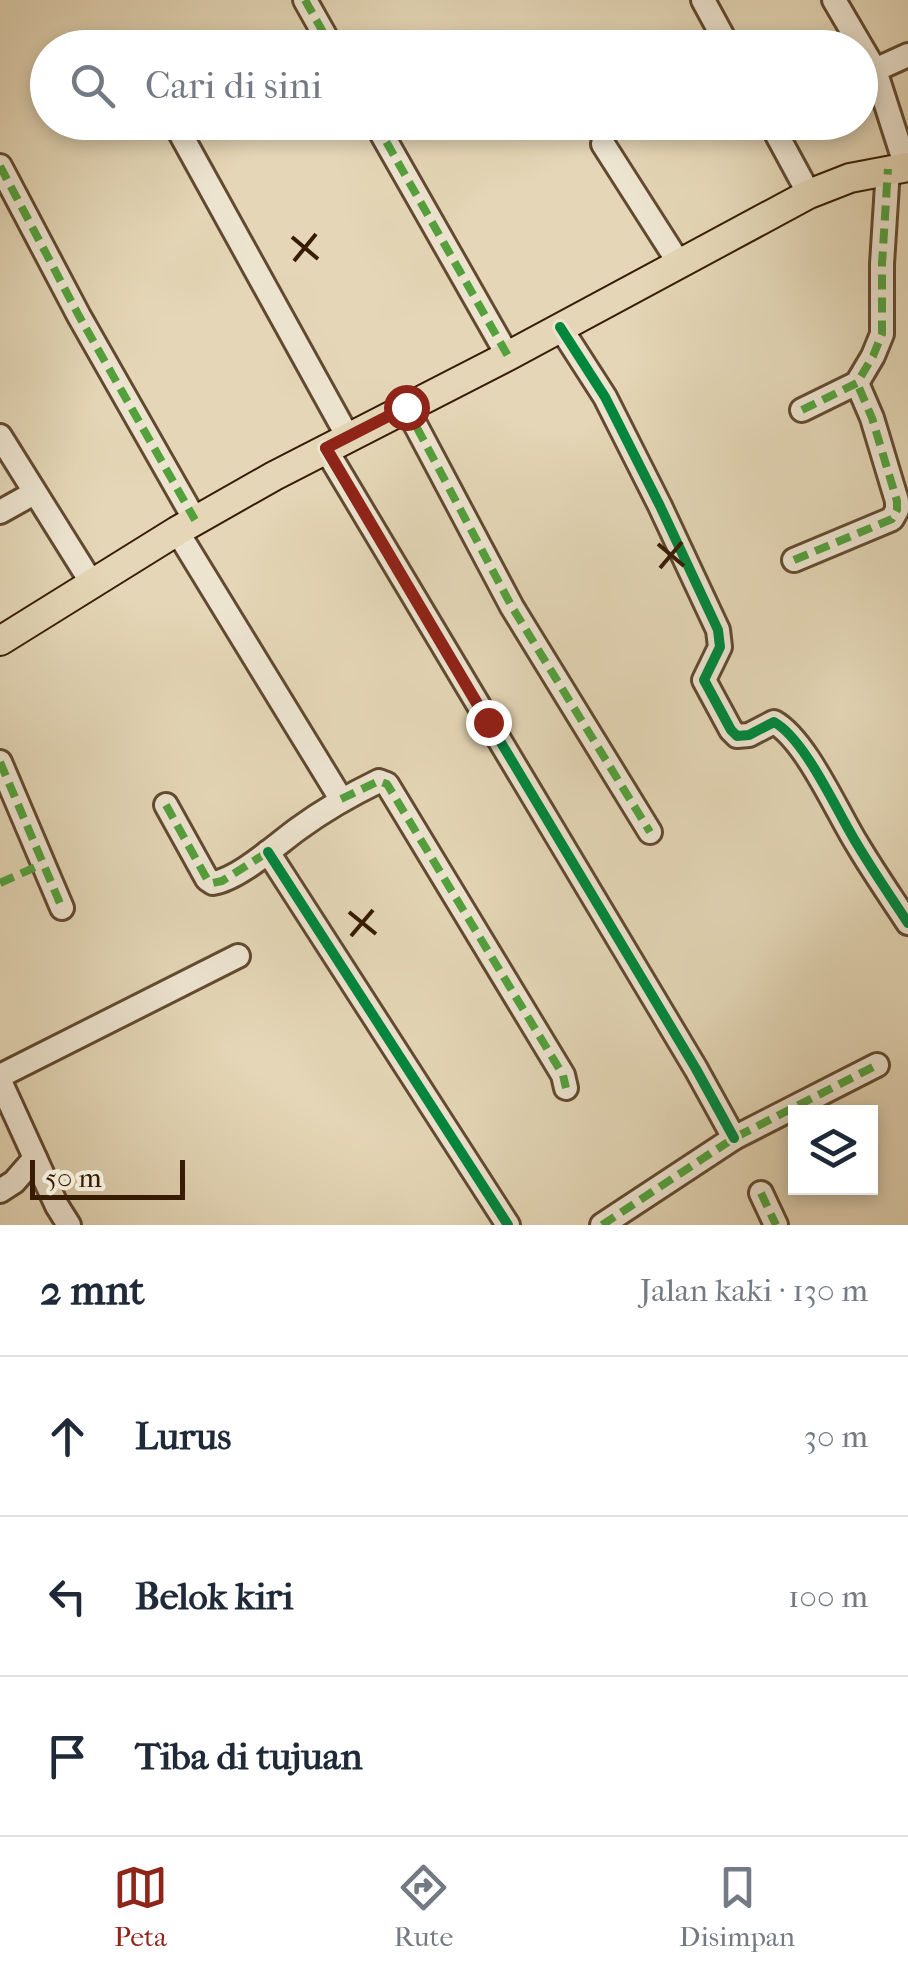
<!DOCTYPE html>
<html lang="id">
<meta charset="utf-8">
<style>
:root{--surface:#fff;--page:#f2f2f3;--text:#1f2937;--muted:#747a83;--line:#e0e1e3;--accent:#8f2418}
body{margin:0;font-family:"IM FELL French Canon",serif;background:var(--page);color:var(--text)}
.controls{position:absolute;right:30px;bottom:30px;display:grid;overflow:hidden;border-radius:0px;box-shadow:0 5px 15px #0003}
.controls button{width:90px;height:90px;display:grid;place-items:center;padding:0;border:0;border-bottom:2px solid var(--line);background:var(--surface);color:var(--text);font:50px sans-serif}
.scale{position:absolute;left:30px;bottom:25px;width:155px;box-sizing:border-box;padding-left:10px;border:5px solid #371c03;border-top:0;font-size:28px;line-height:35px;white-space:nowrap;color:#371c03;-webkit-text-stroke:8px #ede4d0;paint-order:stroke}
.stop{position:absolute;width:30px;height:30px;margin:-22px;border:8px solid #8f2418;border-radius:50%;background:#fff}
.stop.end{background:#8f2418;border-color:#fff;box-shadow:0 2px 10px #0008}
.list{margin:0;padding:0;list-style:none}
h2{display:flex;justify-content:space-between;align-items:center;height:130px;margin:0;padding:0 40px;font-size:42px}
h2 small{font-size:32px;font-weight:400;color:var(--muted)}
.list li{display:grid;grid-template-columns:65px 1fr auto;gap:30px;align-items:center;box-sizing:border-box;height:160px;padding:0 40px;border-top:2px solid var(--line)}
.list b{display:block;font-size:38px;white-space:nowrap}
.list em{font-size:32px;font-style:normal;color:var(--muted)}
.icon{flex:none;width:55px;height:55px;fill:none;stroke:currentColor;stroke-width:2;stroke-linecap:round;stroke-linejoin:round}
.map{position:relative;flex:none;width:908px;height:1225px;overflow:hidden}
.search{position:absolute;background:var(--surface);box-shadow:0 5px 15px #0003;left:30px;right:30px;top:30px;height:110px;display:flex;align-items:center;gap:25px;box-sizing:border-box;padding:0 35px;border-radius:55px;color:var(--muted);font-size:38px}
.sheet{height:610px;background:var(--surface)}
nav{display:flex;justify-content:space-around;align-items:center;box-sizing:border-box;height:140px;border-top:2px solid var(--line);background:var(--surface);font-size:28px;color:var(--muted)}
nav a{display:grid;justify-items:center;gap:5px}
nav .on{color:var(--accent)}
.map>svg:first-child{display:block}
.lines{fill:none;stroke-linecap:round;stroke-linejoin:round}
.minor-casing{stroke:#624a30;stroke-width:28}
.major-casing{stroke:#371c03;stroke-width:32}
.minor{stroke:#ede4d0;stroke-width:22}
.major{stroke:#e4d6b6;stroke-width:28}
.quiet{stroke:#53a13d;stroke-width:8;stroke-dasharray:15 8;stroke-linecap:butt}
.cycleway-casing{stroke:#ede4d0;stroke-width:16}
.cycleway{stroke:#00873e;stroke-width:10}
.route{stroke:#8f2418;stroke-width:12}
.ticks{fill:none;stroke:#371c03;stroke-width:4}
</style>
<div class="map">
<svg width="908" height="1225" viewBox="0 0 908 1225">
<rect width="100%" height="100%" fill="#e4d6b6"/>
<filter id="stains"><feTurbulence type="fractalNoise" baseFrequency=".002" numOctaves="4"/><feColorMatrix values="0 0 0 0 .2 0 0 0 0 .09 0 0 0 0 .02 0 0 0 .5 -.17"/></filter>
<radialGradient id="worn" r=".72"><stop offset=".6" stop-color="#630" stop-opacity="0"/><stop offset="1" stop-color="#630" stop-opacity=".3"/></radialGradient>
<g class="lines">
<defs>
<g id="minor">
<polyline points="305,0 332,48"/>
<polyline points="703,0 729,48"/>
<polyline points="834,0 875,70 906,167"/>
<polyline points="875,70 908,55"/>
<polyline points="174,122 348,437"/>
<polyline points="375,122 508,356"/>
<polyline points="770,122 809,194"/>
<polyline points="603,144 679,263"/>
<polyline points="0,166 79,316 195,520"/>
<path d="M560,327l45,70 55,109 58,124 2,17 -16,33 27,50 6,6 12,-1 25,-13c32,18 63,90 83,122 16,27 34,53 51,79"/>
<polyline points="406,407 512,607 650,832"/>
<polyline points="802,410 857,383 873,356 882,334 882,264 888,169"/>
<polyline points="0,436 93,585"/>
<polyline points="325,448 696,1069 734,1138"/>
<polyline points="0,512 34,493"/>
<polyline points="177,531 341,799"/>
<polyline points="794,560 892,519 897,510 897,501 872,418 857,383"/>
<polyline points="0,762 62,908"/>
<path d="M166,805l41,74 6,4c26,-4 63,-38 85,-54 26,-19 52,-34 81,-48l8,3 176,291 3,13"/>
<polyline points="268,852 508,1225"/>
<polyline points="0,1076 238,956"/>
<polyline points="0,1081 57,1206 69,1225"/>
<polyline points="0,1191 14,1182 35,1158"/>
<polyline points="761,1193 776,1225"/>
<polyline points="602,1225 734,1138 877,1065"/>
</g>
<polyline id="major" points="0,641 177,531 274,476 508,356 809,194 850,178 908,167"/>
</defs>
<use href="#minor" class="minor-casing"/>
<use href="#major" class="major-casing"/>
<use href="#minor" class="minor"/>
<use href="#major" class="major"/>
<g class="quiet">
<polyline points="305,0 332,48"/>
<polyline points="375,122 508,356"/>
<polyline points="0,166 79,316 195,520"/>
<polyline points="406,407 512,607 650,832"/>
<polyline points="802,410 857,383 873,356 882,334 882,264 888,169"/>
<polyline points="794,560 892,519 897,510 897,501 872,418 857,383"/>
<polyline points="0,762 62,908"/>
<polyline points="341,799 379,781 387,784 563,1075 566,1088"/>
<polyline points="166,805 207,879 213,883 222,881 268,852 272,859"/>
<polyline points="0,883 42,864"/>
<polyline points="761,1193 776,1225"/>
<polyline points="602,1225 734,1138 877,1065"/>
</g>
<defs>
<g id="cycleway">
<path d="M560,327l45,70 55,109 58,124 2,17 -16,33 27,50 6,6 12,-1 25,-13c32,18 63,90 83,122 16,27 34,53 51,79"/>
<polyline points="325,448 696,1069 734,1138"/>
<polyline points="268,852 508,1225"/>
</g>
</defs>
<use href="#cycleway" class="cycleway-casing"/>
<use href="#cycleway" class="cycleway"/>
</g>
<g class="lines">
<polyline class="route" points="406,407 326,448 488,722"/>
</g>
<path class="ticks" d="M292,237l26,22M294,261l22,-27M658,544l26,22M660,568l22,-26M349,912l27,22M351,936l22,-26"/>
<rect width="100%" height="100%" filter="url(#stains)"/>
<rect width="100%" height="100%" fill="url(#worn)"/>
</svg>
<div class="controls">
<button><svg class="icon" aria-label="layers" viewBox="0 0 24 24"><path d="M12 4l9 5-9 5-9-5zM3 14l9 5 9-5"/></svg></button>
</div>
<div class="scale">50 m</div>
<div class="stop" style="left:406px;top:407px"></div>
<div class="stop end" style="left:488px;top:722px"></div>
<div class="search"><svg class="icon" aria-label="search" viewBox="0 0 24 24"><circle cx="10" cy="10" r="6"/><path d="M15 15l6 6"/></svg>Cari di sini</div>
</div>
<section class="sheet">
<h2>2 mnt<small>Jalan kaki · 130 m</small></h2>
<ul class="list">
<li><svg class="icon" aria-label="ahead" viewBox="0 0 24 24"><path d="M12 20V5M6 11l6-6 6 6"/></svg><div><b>Lurus</b></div><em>30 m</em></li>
<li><svg class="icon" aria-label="left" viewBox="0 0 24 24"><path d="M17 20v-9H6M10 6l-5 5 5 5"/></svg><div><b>Belok kiri</b></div><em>100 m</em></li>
<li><svg class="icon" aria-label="arrive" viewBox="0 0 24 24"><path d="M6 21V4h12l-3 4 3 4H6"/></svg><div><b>Tiba di tujuan</b></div></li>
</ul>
</section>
<nav>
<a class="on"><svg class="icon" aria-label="map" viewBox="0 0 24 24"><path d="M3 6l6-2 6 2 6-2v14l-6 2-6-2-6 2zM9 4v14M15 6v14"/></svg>Peta</a>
<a><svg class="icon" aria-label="directions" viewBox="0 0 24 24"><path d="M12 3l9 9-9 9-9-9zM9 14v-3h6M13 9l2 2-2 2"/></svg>Rute</a>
<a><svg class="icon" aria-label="saved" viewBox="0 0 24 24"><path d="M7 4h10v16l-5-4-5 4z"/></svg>Disimpan</a>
</nav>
